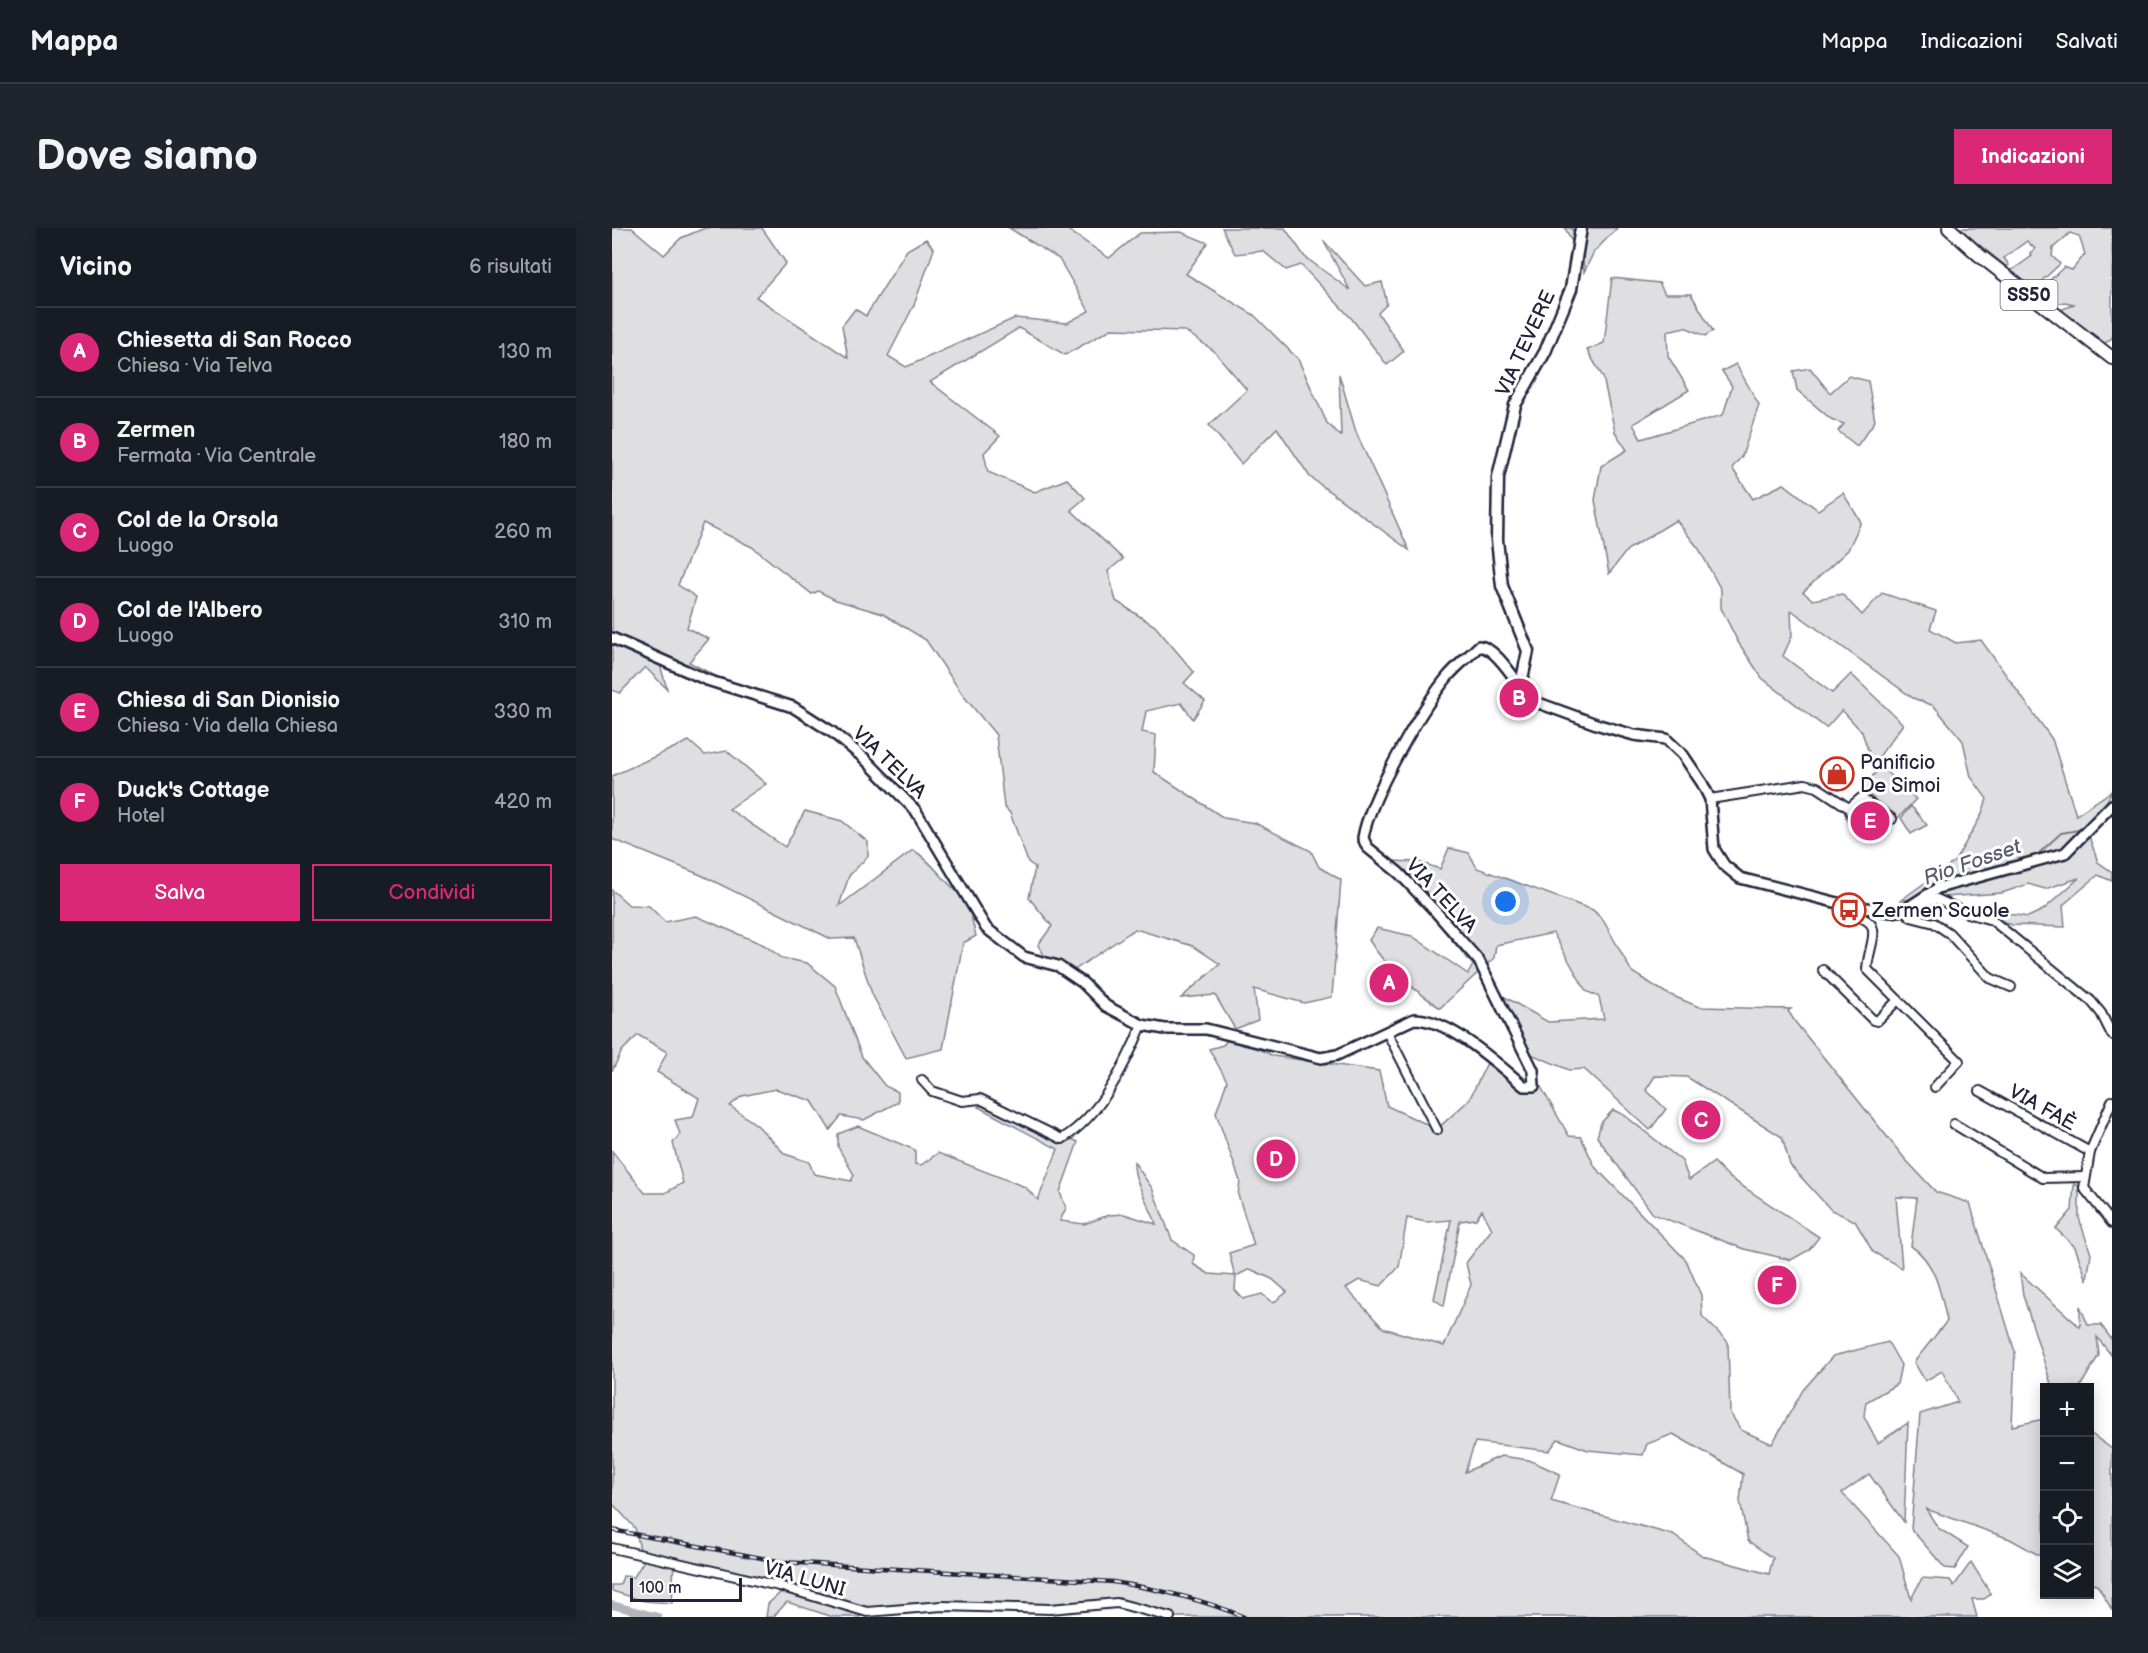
<!DOCTYPE html>
<html lang="it">
<meta charset="utf-8">
<style>
:root{--surface:#171b24;--page:#20242c;--text:#f1f3f6;--muted:#9ea1a6;--line:#363941;--accent:#db2777}
body{margin:0;font-family:"Balsamiq Sans",sans-serif;background:var(--page);color:var(--text)}
.controls{position:absolute;right:18px;bottom:18px;display:grid;overflow:hidden;border-radius:0px;box-shadow:0 3px 15px #0003}
.controls button{width:54px;height:54px;display:grid;place-items:center;padding:0;border:0;border-bottom:2px solid var(--line);background:var(--surface);color:var(--text);font:30px sans-serif}
.scale{position:absolute;left:18px;bottom:15px;width:112px;box-sizing:border-box;padding-left:6px;border:3px solid #22223b;border-top:0;font-size:16px;line-height:21px;white-space:nowrap;color:#22223b;-webkit-text-stroke:4px #fff;paint-order:stroke}
.you{position:absolute;left:894px;top:674px;width:21px;height:21px;margin:-15px;border:4px solid #fff;border-radius:50%;background:#1a73e8;box-shadow:0 0 0 9px #1a73e833}
.badge{display:grid;place-items:center;width:39px;height:39px;border-radius:50%;background:var(--accent);color:#fff;font-size:20px;font-weight:700}
.pin{position:absolute;translate:-50% -50%;border:3px solid #fff;box-shadow:0 2px 6px #0006}
.list{margin:0;padding:0;list-style:none}
h2{display:flex;justify-content:space-between;align-items:center;height:78px;margin:0;padding:0 24px;font-size:26px}
h2 small{font-size:20px;font-weight:400;color:var(--muted)}
.list li{display:grid;grid-template-columns:39px 1fr auto;gap:18px;align-items:center;box-sizing:border-box;height:90px;padding:0 24px;border-top:2px solid var(--line)}
.list b{display:block;font-size:22px;white-space:nowrap}
.list p{margin:0;font-size:20px;white-space:nowrap;color:var(--muted)}
.list em{font-size:20px;font-style:normal;color:var(--muted)}
.actions{display:flex;gap:12px;padding:18px 24px}
.actions a{flex:1;padding:14px 0;border:2px solid var(--accent);border-radius:0px;text-align:center;font-size:21px;color:var(--accent)}
.actions .main{background:var(--accent);color:#fff}
.icon{flex:none;width:33px;height:33px;fill:none;stroke:currentColor;stroke-width:2;stroke-linecap:round;stroke-linejoin:round}
.map{position:relative;flex:none;width:1500px;height:1389px;overflow:hidden;border-radius:0px}
header{display:flex;align-items:center;gap:36px;box-sizing:border-box;height:84px;padding:0 30px;background:var(--surface);border-bottom:2px solid var(--line)}
header strong{font-size:28px}
nav{display:flex;gap:33px;margin-inline-start:auto;font-size:21px}
.intro{display:flex;align-items:center;justify-content:space-between;box-sizing:border-box;height:144px;padding:0 36px}
h1{margin:0;font-size:42px}
.button{padding:15px 27px;border-radius:0px;background:var(--accent);color:#fff;font-size:21px;font-weight:700}
main{display:flex;gap:36px;padding:0 36px}
aside{flex:1;background:var(--surface);border-radius:0px;box-shadow:0 3px 15px #0003}
.map>svg:first-child{display:block}
.green{fill:#dfdfe2;stroke:#80808e;stroke-width:1.5;fill-rule:evenodd}
.lines{fill:none;stroke-linecap:round;stroke-linejoin:round}
.stream{stroke:#7a7a88;stroke-width:2}
.canal{stroke:#b4b4bc;stroke-width:8}
.minor-casing{stroke:#22223b;stroke-width:12}
.tertiary-casing{stroke:#22223b;stroke-width:14}
.secondary-casing{stroke:#22223b;stroke-width:15}
.primary-casing{stroke:#22223b;stroke-width:16}
.minor{stroke:#fff;stroke-width:8}
.tertiary{stroke:#fff;stroke-width:9}
.secondary{stroke:#fff;stroke-width:10}
.primary{stroke:#fff;stroke-width:12}
.rail-casing{stroke:#22223b;stroke-width:4.5}
.rail{stroke:#fff;stroke-width:2;stroke-dasharray:7;stroke-linecap:butt}
.labels{text-anchor:middle;stroke-width:6;stroke-linejoin:round;paint-order:stroke}
.shield{fill:#fff;stroke:#646476;stroke-width:1.5}
.shield-label{font-size:18px;font-weight:bold;fill:#22223b}
.street-label{font-size:20px;fill:#22223b;stroke:#fff}
.poi-label{font-size:20px;fill:#22223b;stroke:#fff;text-anchor:start}
.water-label{font-size:21px;font-style:italic;fill:#5c5c6f;stroke:#fff}
</style>
<header>
<strong>Mappa</strong>
<nav><a>Mappa</a><a>Indicazioni</a><a>Salvati</a></nav>
</header>
<div class="intro"><h1>Dove siamo</h1><a class="button">Indicazioni</a></div>
<main>
<aside>
<h2>Vicino<small>6 risultati</small></h2>
<ul class="list">
<li><span class="badge">A</span><div><b>Chiesetta di San Rocco</b><p>Chiesa · Via Telva</p></div><em>130 m</em></li>
<li><span class="badge">B</span><div><b>Zermen</b><p>Fermata · Via Centrale</p></div><em>180 m</em></li>
<li><span class="badge">C</span><div><b>Col de la Orsola</b><p>Luogo</p></div><em>260 m</em></li>
<li><span class="badge">D</span><div><b>Col de l'Albero</b><p>Luogo</p></div><em>310 m</em></li>
<li><span class="badge">E</span><div><b>Chiesa di San Dionisio</b><p>Chiesa · Via della Chiesa</p></div><em>330 m</em></li>
<li><span class="badge">F</span><div><b>Duck's Cottage</b><p>Hotel</p></div><em>420 m</em></li>
</ul>
<div class="actions"><a class="main">Salva</a><a>Condividi</a></div>
</aside>
<div class="map">
<svg width="1500" height="1389" viewBox="0 0 1500 1389">
<rect width="100%" height="100%" fill="#fff"/>
<filter id="ink" filterUnits="userSpaceOnUse"><feTurbulence type="fractalNoise" baseFrequency=".0167" numOctaves="2"/><feDisplacementMap in="SourceGraphic" scale="12" xChannelSelector="R" yChannelSelector="G"/><feConvolveMatrix kernelMatrix="1 2 1 2 8 2 1 2 1" color-interpolation-filters="sRGB"/></filter>
<g filter="url(#ink)">
<g class="green">
<polygon points="0,0 20,0 52,27 69,10 93,0 150,0 174,35 144,69 236,130 230,98 243,81 254,88 295,22 314,11 322,21 302,77 276,128 294,139 403,90 455,95 477,83 447,31 397,0 453,0 497,30 528,5 569,4 596,15 574,46 642,87 686,131 715,195 729,208 727,146 744,204 797,322 698,249 665,200 629,236 597,197 635,162 602,123 573,103 499,101 453,127 407,100 318,154 388,208 372,225 376,244 423,264 455,251 473,270 459,282 511,331 496,343 504,373 543,398 582,444 572,455 593,473 581,491 569,475 534,483 530,504 544,507 542,544 612,590 643,595 699,623 707,639 729,652 720,769 692,775 642,761 646,792 623,801 603,767 569,770 608,736 581,718 523,701 461,743 434,730 426,717 440,698 417,670 423,639 416,634 398,585 392,579 384,507 350,466 314,412 271,386 224,372 206,363 200,366 140,319 91,295 66,357 84,369 75,400 97,411 77,434 107,450 45,426 55,461 33,439 8,465 0,462"/>
<polygon points="610,0 673,0 693,29 738,62 711,12 753,58 770,54 775,76 766,85 792,123 775,137 740,91 689,37 674,42 651,23 623,26"/>
<polygon points="953,0 959,0 961,3 964,0 1005,0 982,24 972,44 970,18 959,12"/>
<polygon points="1346,0 1500,0 1500,110 1492,116 1449,82 1462,76 1453,74 1441,76 1426,63 1452,39 1460,42 1473,26 1467,8 1458,5 1441,20 1440,28 1448,36 1421,61 1399,43 1420,28 1418,25 1423,21 1415,13 1392,30 1397,37 1395,39"/>
<polygon points="1000,50 1047,55 1053,66 1079,66 1101,103 1093,108 1073,99 1055,103 1056,128 1077,162 1021,196 1029,211 1111,187 1120,158 1110,143 1124,136 1147,177 1130,228 1120,240 1141,271 1172,256 1206,282 1231,265 1249,294 1236,322 1191,364 1201,372 1230,366 1250,387 1270,365 1324,383 1318,401 1344,415 1369,412 1440,511 1464,587 1500,563 1477,608 1486,634 1500,644 1500,653 1486,647 1451,677 1453,699 1400,697 1358,680 1416,689 1431,682 1467,650 1433,661 1416,656 1390,665 1289,672 1343,633 1369,588 1375,571 1359,549 1351,513 1322,478 1301,470 1179,382 1180,408 1171,428 1220,465 1239,446 1291,496 1261,537 1250,504 1230,482 1214,500 1150,450 1126,414 1109,380 1109,362 1087,321 1064,292 1015,322 997,346 983,272 989,238 1015,222 1003,204 991,149 975,122 992,115"/>
<polygon points="1198,140 1218,165 1237,148 1256,153 1263,193 1245,218 1226,203 1232,196 1219,191 1185,162 1181,143"/>
<path d="M77,513l16,14 22,-4 39,33 -37,25 56,38 20,-36 37,10 26,21v14l-19,20 -10,30 74,-56c21,12 33,36 54,50l9,36 -13,7 -20,106 -37,9 -34,-64 -18,-56 -23,1 -130,-64 -89,-36v-63z"/>
<polygon points="1269,539 1304,571 1285,591 1249,560"/>
<polygon points="1299,578 1315,597 1299,606 1289,590"/>
<path d="M837,620l20,5 8,15 116,42 10,10 29,52 34,21 33,14 92,2 -3,2 8,12 109,136 31,33 34,11 45,149 -3,74 32,-7v139l-34,-19 -84,-30 12,19 30,19 -13,22 -10,-1 -34,-39 9,-115 38,-12 -16,-31 -17,10 -11,-19 33,-41c-6,-27 -11,-59 -36,-75l6,-48 -21,-1 6,71 -29,-16 -18,-31 -24,-11 -41,-45 -8,-28 -95,-60 -32,-1 -9,14 20,19 -16,21 -66,-61 -15,1 -45,-19 -31,-61 55,32 56,-3 -5,-22 -13,-6 -33,-58 -57,12 -2,13 -54,50c-27,-20 -53,-38 -71,-68l8,-12 35,8 56,38 5,-9 -46,-54 -2,-27 -33,-23 27,1 21,7z"/>
<path d="M0,662l17,15 20,1 16,16 31,-6 68,29 18,13 25,5 28,23 27,71 23,29 13,6v10l-34,18 -23,-4 -11,14 -18,-29 -36,-12 -34,7 -12,10 27,19 28,29 24,8 5,12 37,7 3,-6 -16,-28v-13l20,-8 57,24v14l6,1 17,-12 87,34 13,13 20,-51 -80,-42 11,-8 89,43 -18,50 6,16 -6,13 24,3 25,-9 15,-1 32,10c-6,-20 -23,-41 -22,-62l18,26 20,52 22,15 -1,9 16,10 26,2 -6,-23 25,-8 -16,-50 2,-14 -24,-68 11,-32 -18,-32 14,-4 9,-10 41,21 106,15 8,35 50,23 32,-29 18,-37 34,25 20,-1 28,49 12,1 14,30 91,93 15,35 1,21 26,26 2,71 11,17 31,14 31,-54 30,-34 55,-14 13,23 -4,19 -31,18 -2,14 14,27 30,-20 -4,99 -35,-48 -27,19 57,63 12,43 11,-21 28,2 4,6 17,-24 20,32 -7,5h-12l5,18h-804l-52,-18 -41,5 -202,6 -13,-3 -5,10h-27l-46,-15 -14,15h-7l2,-13 23,-21 -117,-22 -2,42 -28,-2 -32,-10v-6h8l3,-9 11,1 9,-15 -8,-34 -23,-25v-352l33,42h20l18,-10 -10,-40 7,-9 -5,-14 18,-3 6,-19 -42,-26 10,-20 -29,-17 -16,16 -10,20zM870,982l10,19 -26,34 5,22 -27,61 -61,-18 -37,-40 13,-8 22,6 18,-19 8,-49 19,4 25,-2 -17,79 10,7 16,-85 16,-2zM638,1041l22,10 15,13 -14,11 -11,-9 -19,5 -8,-9 1,-14zM1061,1206l70,40 -3,27 8,40 25,17 -4,16 -66,-18 -30,-21 -122,-34 9,-27 -31,-14 -28,-4 -36,16 10,-30 74,9 9,-12 30,11 55,5 4,-11z"/>
<polygon points="1001,882 1012,887 1070,933 1077,952 1102,934 1118,950 1207,1009 1197,1022 1179,1032 1132,1021 1041,986 985,909 989,895"/>
<polygon points="1462,956 1467,958 1467,990 1479,1026 1475,1052 1463,1019 1444,1001 1460,982"/>
<polygon points="1408,1045 1468,1099 1468,1078 1476,1097 1489,1097 1500,1112 1500,1128 1485,1109 1487,1127 1468,1159 1440,1159 1411,1067"/>
<polygon points="1478,1205 1500,1221 1500,1382 1486,1358 1478,1354"/>
</g>
<g class="lines">
<polyline class="stream" points="1401,635 1425,627 1449,605 1467,602 1500,570"/>
<polyline class="canal" points="0,1377 46,1389"/>
<defs>
<g id="minor">
<polyline points="1098,571 1193,556 1205,559 1237,580 1241,593 1249,597 1250,605"/>
<polyline points="1237,580 1249,570 1280,591"/>
<polyline points="1309,675 1325,671 1355,685 1380,692 1479,773 1489,785 1500,807"/>
<path d="M1230,676l4,10c43,6 23,26 21,55l92,92 -24,26"/>
<polyline points="1292,682 1299,689 1322,695 1337,705 1378,750 1399,759"/>
<polyline points="1211,742 1261,792 1265,793 1286,772"/>
<polyline points="776,806 825,902"/>
<path d="M310,852l10,11 30,10 18,-2 82,40c38,-23 63,-73 80,-114"/>
<polyline points="1368,863 1478,924"/>
<polyline points="1500,873 1478,924 1472,960 1500,995"/>
<polyline points="1342,896 1431,950 1472,949"/>
<polyline points="0,1320 167,1358 255,1384 330,1378 438,1381 505,1375 558,1389"/>
</g>
<path id="tertiary" d="M0,410l95,42 86,27 39,25 32,26 52,53 70,117 38,29 34,9 25,17 23,23 36,19 23,4h41l115,29 16,-3 77,-36c36,0 83,45 110,67h10l-1,-16 -54,-109 -43,-49 -37,-39 -32,-26 -4,-9c6,-39 60,-132 86,-163 9,-10 20,-19 30,-29 20,2 40,43 54,55l66,24 35,10 32,4 17,16 19,28 8,16 4,50 10,16 16,13 102,26 49,8 13,-2 34,-22 127,-35 47,-48"/>
<polyline id="secondary" points="909,456 916,423 890,358 885,312 886,249 903,177 933,124 959,61 969,0"/>
<polyline id="primary" points="1337,0 1367,27 1500,130"/>
</defs>
<use href="#minor" class="minor-casing"/>
<use href="#tertiary" class="tertiary-casing"/>
<use href="#secondary" class="secondary-casing"/>
<use href="#primary" class="primary-casing"/>
<use href="#minor" class="minor"/>
<use href="#tertiary" class="tertiary"/>
<use href="#secondary" class="secondary"/>
<use href="#primary" class="primary"/>
<defs>
<path id="rail" d="M0,1302l171,32 330,20c45,7 89,17 131,35"/>
</defs>
<use href="#rail" class="rail-casing"/>
<use href="#rail" class="rail"/>
</g>
</g>
<defs>
<symbol id="shop-ring" viewBox="-11 -11 22 22"><circle r="9.5" fill="#fff" stroke="#c8321e" stroke-width="1.5"/><path d="M-5-2.5h2.3a2.7 3.5 0 0 1 5.4 0H5L5.5 6h-11ZM-1.5-2.5h3a1.5 2.3 0 0 0-3 0Z" fill="#c8321e"/></symbol>
<symbol id="bus-ring" viewBox="-11 -11 22 22"><circle r="9.5" fill="#fff" stroke="#c8321e" stroke-width="1.5"/><path d="M-5-6H5V4H4V6H2V4H-2V6H-4V4H-5ZM-3.5-4V0h7V-4ZM-3.5 1.2v1.5H-2V1.2ZM2 1.2v1.5H3.5V1.2Z" fill="#c8321e"/></symbol>
</defs>
<g fill-rule="evenodd">
<use href="#shop-ring" x="1206" y="527" width="38" height="38"/>
<use href="#bus-ring" x="1218" y="663" width="38" height="38"/>
</g>
<g class="labels">
<rect class="shield" x="1388.5" y="52" width="57" height="30" rx="4.5"/>
<g class="shield-label">
<text x="1417" y="73">SS50</text>
</g>
<g class="street-label">
<text transform="translate(913 115) rotate(-65)" y="7">VIA TEVERE</text>
<text transform="translate(278 534) rotate(44)" y="7">VIA TELVA</text>
<text transform="translate(830 667) rotate(47)" y="7">VIA TELVA</text>
<text transform="translate(1431 879) rotate(29)" y="7">VIA FAÈ</text>
<text transform="translate(193 1350) rotate(16)" y="7">VIA LUNI</text>
</g>
<g class="poi-label">
<text x="1248" y="541">Panificio<tspan x="1248" dy="23">De Simoi</tspan></text>
<text x="1260" y="689">Zermen Scuole</text>
</g>
<g class="water-label">
<text transform="translate(1360 634) rotate(-19)" y="7">Rio Fosset</text>
</g>
</g>
</svg>
<div class="controls">
<button>+</button>
<button>−</button>
<button><svg class="icon" aria-label="locate" viewBox="0 0 24 24"><circle cx="12" cy="12" r="6"/><path d="M12 2v4M12 18v4M2 12h4M18 12h4"/></svg></button>
<button><svg class="icon" aria-label="layers" viewBox="0 0 24 24"><path d="M12 4l9 5-9 5-9-5zM3 14l9 5 9-5"/></svg></button>
</div>
<div class="scale">100 m</div>
<div class="you"></div>
<div class="pin badge" style="left:777px;top:755px">A</div>
<div class="pin badge" style="left:907px;top:470px">B</div>
<div class="pin badge" style="left:1089px;top:892px">C</div>
<div class="pin badge" style="left:664px;top:931px">D</div>
<div class="pin badge" style="left:1258px;top:593px">E</div>
<div class="pin badge" style="left:1165px;top:1057px">F</div>
</div>
</main>
